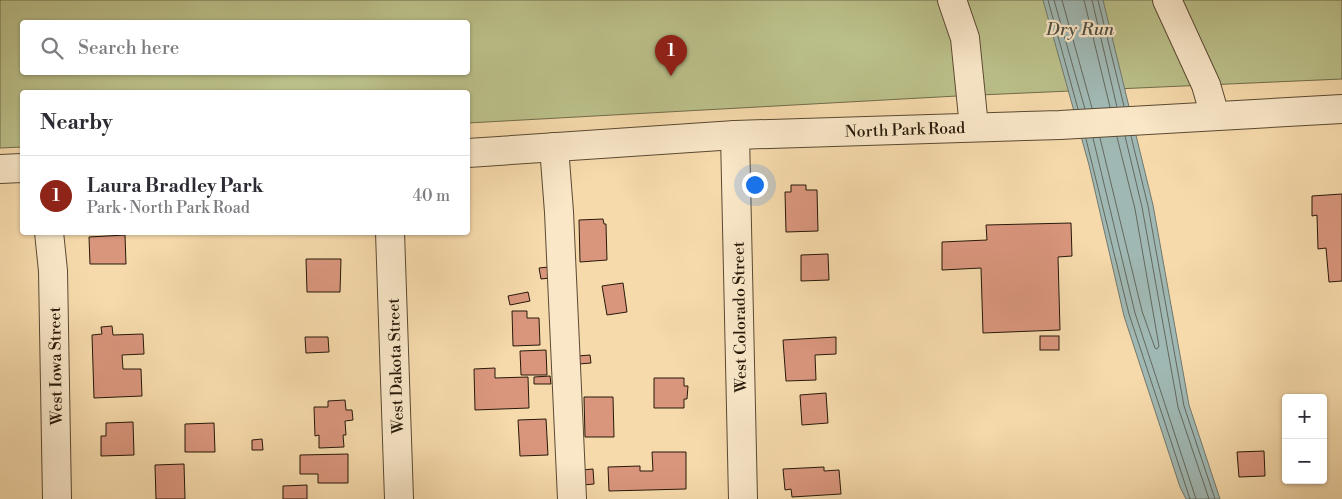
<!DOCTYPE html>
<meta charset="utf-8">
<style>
:root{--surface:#fff;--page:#f2f2f3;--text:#2b2b33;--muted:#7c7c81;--line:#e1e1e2;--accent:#8f2418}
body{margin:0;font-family:"Libre Bodoni",serif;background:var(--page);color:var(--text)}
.controls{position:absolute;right:15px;bottom:15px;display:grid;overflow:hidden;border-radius:5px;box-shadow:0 1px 4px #0004}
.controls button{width:45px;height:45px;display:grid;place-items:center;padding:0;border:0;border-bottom:1px solid var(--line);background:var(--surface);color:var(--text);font:25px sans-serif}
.you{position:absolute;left:754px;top:184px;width:18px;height:18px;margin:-12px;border:4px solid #fff;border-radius:50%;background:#1a73e8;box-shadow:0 0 0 8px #1a73e833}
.badge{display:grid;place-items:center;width:32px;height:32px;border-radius:50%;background:var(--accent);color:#fff;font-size:16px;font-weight:700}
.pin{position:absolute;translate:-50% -41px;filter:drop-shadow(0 1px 2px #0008)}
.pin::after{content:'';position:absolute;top:26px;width:18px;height:15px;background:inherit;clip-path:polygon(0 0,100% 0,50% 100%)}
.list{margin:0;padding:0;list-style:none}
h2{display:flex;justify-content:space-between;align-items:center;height:65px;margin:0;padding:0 20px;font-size:21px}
h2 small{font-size:16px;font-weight:400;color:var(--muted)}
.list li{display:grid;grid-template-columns:32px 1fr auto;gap:15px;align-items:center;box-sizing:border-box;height:80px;padding:0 20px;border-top:1px solid var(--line)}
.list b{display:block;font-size:19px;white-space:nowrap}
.list p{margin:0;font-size:16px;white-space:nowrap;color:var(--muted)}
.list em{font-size:16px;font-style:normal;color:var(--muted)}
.icon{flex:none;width:28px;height:28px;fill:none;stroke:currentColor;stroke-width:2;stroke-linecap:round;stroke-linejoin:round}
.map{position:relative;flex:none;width:1342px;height:499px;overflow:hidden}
.search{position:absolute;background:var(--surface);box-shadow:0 1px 4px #0004;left:20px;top:20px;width:450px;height:55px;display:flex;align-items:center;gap:12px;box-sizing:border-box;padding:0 18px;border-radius:5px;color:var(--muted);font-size:19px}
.panel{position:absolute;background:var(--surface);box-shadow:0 1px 4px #0004;left:20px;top:90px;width:450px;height:145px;border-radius:5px}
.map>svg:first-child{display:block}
.green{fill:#bbc08a;stroke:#716c4a;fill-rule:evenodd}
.water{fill:#a0b8b3;stroke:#70786f}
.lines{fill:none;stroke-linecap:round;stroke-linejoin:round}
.shore{stroke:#64685e;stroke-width:1}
.building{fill:#d9967d;stroke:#271909}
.minor-casing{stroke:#5b4932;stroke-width:30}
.minor{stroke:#f9e7c8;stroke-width:28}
.labels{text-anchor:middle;stroke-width:4.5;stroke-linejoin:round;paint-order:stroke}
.street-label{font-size:16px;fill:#271909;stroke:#f9e7c8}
.water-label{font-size:18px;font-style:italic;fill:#515144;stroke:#f9e7c8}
</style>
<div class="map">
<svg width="1342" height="499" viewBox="0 0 1342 499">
<rect width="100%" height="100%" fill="#f6daab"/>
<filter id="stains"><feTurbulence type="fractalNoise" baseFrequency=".004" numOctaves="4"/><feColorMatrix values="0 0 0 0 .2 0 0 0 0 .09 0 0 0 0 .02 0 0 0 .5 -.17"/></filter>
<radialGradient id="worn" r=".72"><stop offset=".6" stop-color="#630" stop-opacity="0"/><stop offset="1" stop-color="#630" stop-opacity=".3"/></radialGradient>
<path class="green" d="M0,0h1342v79l-385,17 -489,27v-31h-446v55l-22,1zM22,22h446v50h-446z"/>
<polygon class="water" points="1043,0 1103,0 1153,205 1189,405 1220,499 1186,499 1180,487 1124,316 1089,165"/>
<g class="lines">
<g class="shore">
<polyline points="1048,0 1078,109"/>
<polyline points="1054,0 1085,109"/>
<polyline points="1062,0 1092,108"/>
<polyline points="1084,0 1110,107"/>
<polyline points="1092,0 1117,107"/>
<polyline points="1098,0 1124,106"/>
<polyline points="1125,136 1142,207 1178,407 1209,499"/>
<polyline points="1131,136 1148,206 1184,406 1215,499"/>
<polyline points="1093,138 1135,313 1196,499"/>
<polyline points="1100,138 1142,311 1155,348 1157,349 1159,346 1135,209 1117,137"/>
<polyline points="1086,139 1129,314 1190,499"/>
</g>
</g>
<g class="building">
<polygon points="791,185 806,185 806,190 817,190 818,231 786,232 785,192 791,192"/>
<polygon points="1342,194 1342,281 1329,282 1326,248 1318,249 1317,215 1312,216 1312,196"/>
<polygon points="603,219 604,224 606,224 607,260 580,262 579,220"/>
<polygon points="1071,223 1072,256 1058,257 1060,330 983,333 981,268 942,270 942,242 987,240 986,225"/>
<polygon points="125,235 126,264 90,264 89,237"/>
<polygon points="828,254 829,280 801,281 801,255"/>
<polygon points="306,259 341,259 340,292 307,292"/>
<polygon points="549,267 550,278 541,279 539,268"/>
<polygon points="623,283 627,312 607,315 602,286"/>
<polygon points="528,292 530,301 510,305 508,296"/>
<polygon points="512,311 527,311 527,318 539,318 540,345 513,346"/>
<polygon points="112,326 113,335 143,334 144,354 122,355 123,369 141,369 142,396 94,398 92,335 102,334 101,327"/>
<rect x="1040" y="336" width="19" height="14"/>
<polygon points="305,337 328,337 329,352 306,353"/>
<polygon points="836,337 836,354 815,355 816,380 786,381 783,340"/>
<polygon points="546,350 547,375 521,375 520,351"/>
<polygon points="590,355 591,363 579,364 578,356"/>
<polygon points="495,368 495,378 528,377 529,408 475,410 474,369"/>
<polygon points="550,376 551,384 534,384 534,377"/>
<polygon points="654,378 684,378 684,386 688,386 687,399 684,399 684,408 654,408"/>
<polygon points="826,393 828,423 802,425 800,395"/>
<polygon points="584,397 613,397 614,437 585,437"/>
<polygon points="345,400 346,410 352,410 353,420 345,421 346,435 343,435 344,447 319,448 319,435 315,436 314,407 328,407 328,401"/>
<polygon points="546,419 548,455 520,456 518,420"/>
<polygon points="133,422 134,455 101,456 101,436 106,436 106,423"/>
<polygon points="214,423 215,452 185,452 185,424"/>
<polygon points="262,439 263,450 252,450 252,440"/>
<polygon points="1264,451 1265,476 1239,477 1237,452"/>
<polygon points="652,452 686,452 686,489 609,491 608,467 640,466 640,471 653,471"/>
<polygon points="348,454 348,483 318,483 318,474 300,474 300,455"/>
<polygon points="184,464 185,499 156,499 155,465"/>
<polygon points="824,467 824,471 839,470 841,494 792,497 791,489 785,490 783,469"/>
<polygon points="593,469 594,484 583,485 582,470"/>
<polygon points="307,485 307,499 283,499 283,486"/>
</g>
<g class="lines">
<defs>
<g id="minor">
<polyline points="952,0 965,38 974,127"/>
<polyline points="1167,0 1206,85 1215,116"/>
<polyline points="735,135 743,499"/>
<polyline points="554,147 559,212 572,499"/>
<polyline points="468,153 735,135 1060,125 1342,109"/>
<polyline points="0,169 22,168"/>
<polyline points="49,232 53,271 57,499"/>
<polyline points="390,232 399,499"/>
</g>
</defs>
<use href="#minor" class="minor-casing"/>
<use href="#minor" class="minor"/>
</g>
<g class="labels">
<g class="street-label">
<text transform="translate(905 129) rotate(-2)" y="6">North Park Road</text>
<text transform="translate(739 317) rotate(-91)" y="6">West Colorado Street</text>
<text transform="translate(55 366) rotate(-91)" y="6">West Iowa Street</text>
<text transform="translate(395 366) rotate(-92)" y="6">West Dakota Street</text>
</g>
<g class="water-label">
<text x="1080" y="35">Dry Run</text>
</g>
</g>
<rect width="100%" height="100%" filter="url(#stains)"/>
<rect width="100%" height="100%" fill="url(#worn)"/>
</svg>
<div class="controls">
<button>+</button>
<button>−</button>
</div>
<div class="you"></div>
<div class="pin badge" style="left:671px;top:76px">1</div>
<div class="search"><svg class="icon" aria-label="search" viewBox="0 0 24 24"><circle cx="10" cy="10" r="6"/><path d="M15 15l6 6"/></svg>Search here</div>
<section class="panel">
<h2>Nearby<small></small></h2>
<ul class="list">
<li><span class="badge">1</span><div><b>Laura Bradley Park</b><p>Park · North Park Road</p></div><em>40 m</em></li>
</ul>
</section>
</div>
